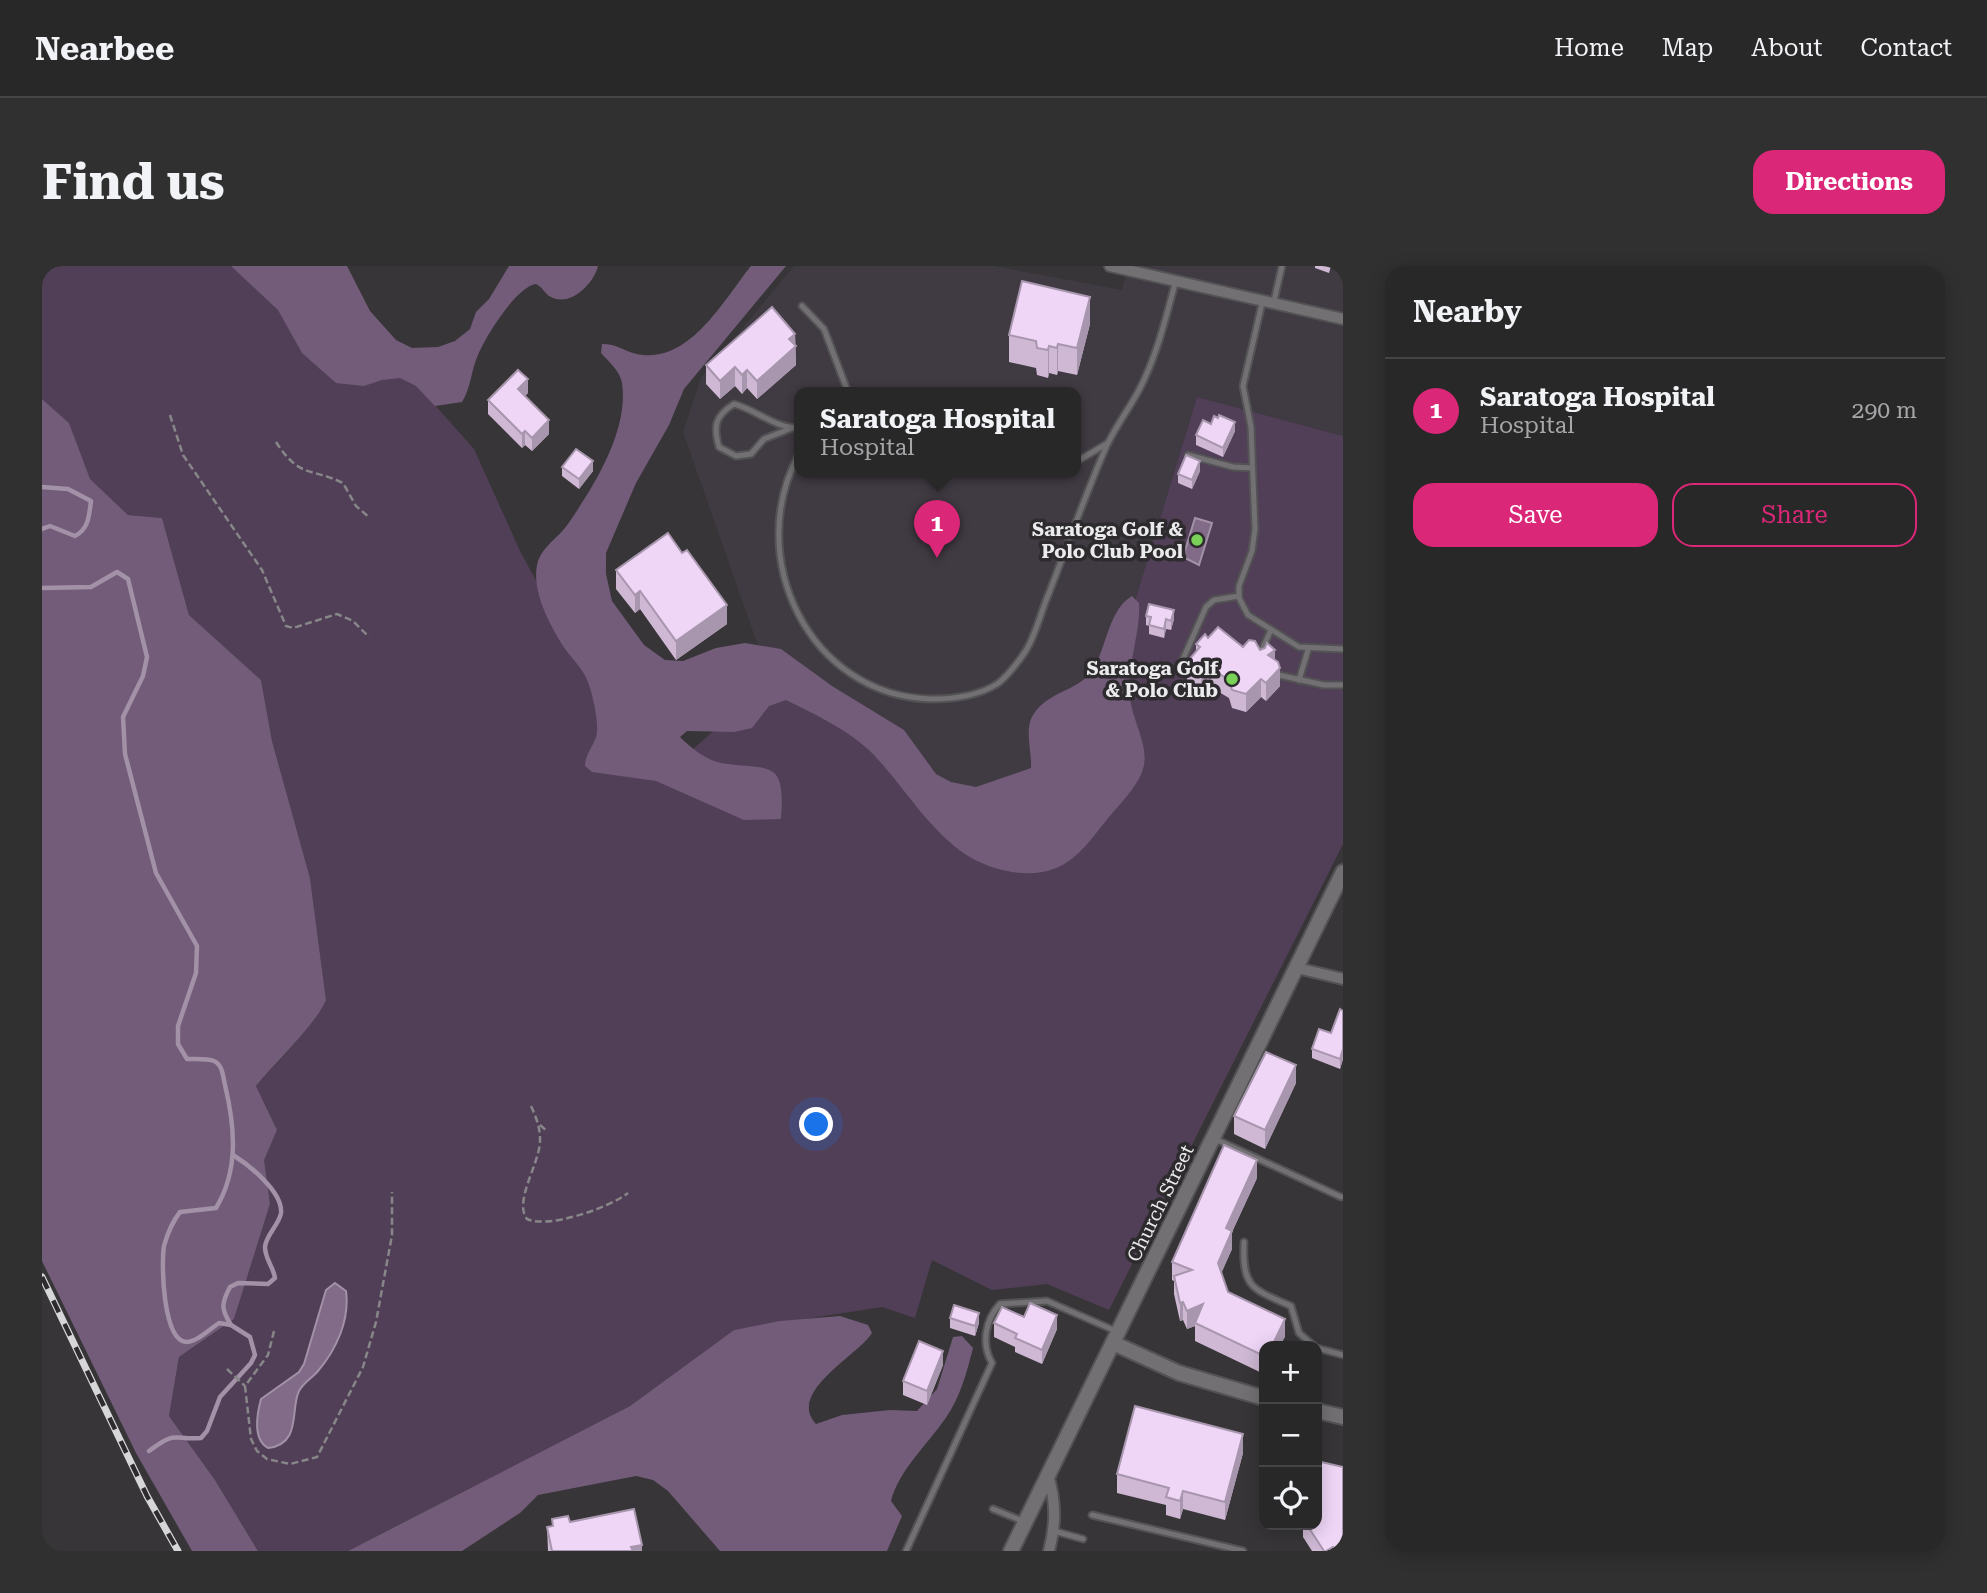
<!DOCTYPE html>
<meta charset="utf-8">
<style>
:root{--surface:#292829;--page:#313031;--text:#f1f3f6;--muted:#a5a6a8;--line:#454446;--accent:#db2777}
body{margin:0;font-family:"Roboto Serif",serif;background:var(--page);color:var(--text)}
.controls{position:absolute;right:21px;bottom:21px;display:grid;overflow:hidden;border-radius:14px;box-shadow:0 4px 18px #0003}
.controls button{width:63px;height:63px;display:grid;place-items:center;padding:0;border:0;border-bottom:2px solid var(--line);background:var(--surface);color:var(--text);font:35px sans-serif}
.you{position:absolute;left:775px;top:859px;width:24px;height:24px;margin:-18px;border:5px solid #fff;border-radius:50%;background:#1a73e8;box-shadow:0 0 0 10px #1a73e833}
.badge{display:grid;place-items:center;width:46px;height:46px;border-radius:50%;background:var(--accent);color:#fff;font-size:23px;font-weight:700}
.pin{position:absolute;translate:-50% -58px;filter:drop-shadow(0 2px 4px #0008)}
.pin::after{content:'';position:absolute;top:37px;width:24px;height:21px;background:inherit;clip-path:polygon(0 0,100% 0,50% 100%)}
.popup{position:absolute;left:752px;top:121px;width:287px;height:91px;box-sizing:border-box;display:grid;place-content:center;border-radius:14px;background:var(--surface);filter:drop-shadow(0 2px 5px #0005);font-size:23px;white-space:nowrap;color:var(--muted)}
.popup b{font-size:26px;color:var(--text)}
.popup::after{content:'';position:absolute;left:50%;top:100%;margin-left:-14px;border:14px solid transparent;border-top-color:var(--surface)}
.list{margin:0;padding:0;list-style:none}
h2{display:flex;justify-content:space-between;align-items:center;height:91px;margin:0;padding:0 28px;font-size:30px}
h2 small{font-size:23px;font-weight:400;color:var(--muted)}
.list li{display:grid;grid-template-columns:46px 1fr auto;gap:21px;align-items:center;box-sizing:border-box;height:105px;padding:0 28px;border-top:2px solid var(--line)}
.list b{display:block;font-size:26px;white-space:nowrap}
.list p{margin:0;font-size:23px;white-space:nowrap;color:var(--muted)}
.list em{font-size:23px;font-style:normal;color:var(--muted)}
.actions{display:flex;gap:14px;padding:21px 28px}
.actions a{flex:1;padding:16px 0;border:2px solid var(--accent);border-radius:21px;text-align:center;font-size:24px;color:var(--accent)}
.actions .main{background:var(--accent);color:#fff}
.icon{flex:none;width:38px;height:38px;fill:none;stroke:currentColor;stroke-width:2;stroke-linecap:round;stroke-linejoin:round}
.map{position:relative;flex:none;width:1301px;height:1285px;overflow:hidden;border-radius:21px}
header{display:flex;align-items:center;gap:42px;box-sizing:border-box;height:98px;padding:0 35px;background:var(--surface);border-bottom:2px solid var(--line)}
header strong{font-size:33px}
nav{display:flex;gap:38px;margin-inline-start:auto;font-size:24px}
.intro{display:flex;align-items:center;justify-content:space-between;box-sizing:border-box;height:168px;padding:0 42px}
h1{margin:0;font-size:49px}
.button{padding:18px 32px;border-radius:21px;background:var(--accent);color:#fff;font-size:24px;font-weight:700}
main{display:flex;gap:42px;padding:0 42px}
aside{flex:1;background:var(--surface);border-radius:21px;box-shadow:0 4px 18px #0003}
.map>svg:first-child{display:block}
.built{fill:#403a42;fill-rule:evenodd}
.green{fill:#513f57}
.forest{fill:#725c79}
.water{fill:#826b89;stroke:#a291a7;stroke-width:2}
.lines{fill:none;stroke-linecap:round;stroke-linejoin:round}
.stream{stroke:#a291a7;stroke-width:4.5}
.lane-casing{stroke:#535254;stroke-width:9}
.street-casing{stroke:#535254;stroke-width:14}
.secondary-casing{stroke:#535254;stroke-width:18}
.path{stroke:#878688;stroke-width:2.5;stroke-dasharray:7 3.5;stroke-linecap:butt}
.lane{stroke:#727073;stroke-width:5}
.street{stroke:#727073;stroke-width:10}
.secondary{stroke:#727073;stroke-width:14}
.rail-casing{stroke:#d6d5d7;stroke-width:7}
.rail{stroke:#2d2b2d;stroke-width:4.5;stroke-dasharray:13;stroke-linecap:butt}
.wall{fill:#ceb8d4}
.shaded-wall{fill:#a796ad}
.building{fill:#efd6f7;stroke:#a796ad;stroke-width:2}
.poi-dot{fill:#7ad157;stroke:#2d2b2d;stroke-width:2.5}
.labels{text-anchor:middle;stroke-width:7;stroke-linejoin:round;paint-order:stroke}
.poi-label{font-size:19px;font-weight:bold;fill:#ebeaec;stroke:#2d2b2d;text-anchor:end}
.street-label{font-size:19px;fill:#ebeaec;stroke:#2d2b2d}
</style>
<header>
<strong>Nearbee</strong>
<nav><a>Home</a><a>Map</a><a>About</a><a>Contact</a></nav>
</header>
<div class="intro"><h1>Find us</h1><a class="button">Directions</a></div>
<main>
<div class="map">
<svg width="1301" height="1285" viewBox="0 0 1301 1285">
<rect width="100%" height="100%" fill="#373537"/>
<path class="built" d="M752,0h200l128,24 6,-24h215v170l-146,-39 -93,306 -112,114 -222,-137 -87,-248 18,-54zM757,126h276v80h-276z"/>
<path class="green" d="M0,0h212l156,111 64,72 47,104 38,69 132,129 79,-71 222,137 112,-114 93,-306 146,39v408l-234,466 -62,-26 -55,6 -60,-30 -17,58 -33,-11 -148,23 -104,76 -282,145h-90l-43,-71 -46,-64 10,-59 55,-38 36,-115 -7,-44 14,-30 -21,-44c19,-22 61,-63 70,-86l-16,-122 -38,-137 -11,-61 -72,-65 -27,-97 -34,-3 -39,-36 -20,-56 -27,-24z"/>
<g class="forest">
<path d="M189,0h116l23,45 26,29 16,8 26,-1 17,-6 15,-12 6,-17 13,-13 20,-33h89c-4,17 -28,43 -49,30 -4,-3 -7,-9 -13,-12 -20,3 -50,52 -58,71 -7,15 -7,33 -16,47l-27,4 -19,-20 -16,-8 -18,2 -18,6 -28,-3 -34,-30 -24,-43z"/>
<path d="M709,0h35l-102,123 -15,36 -33,58 -30,70v21l6,27 32,44 21,15 18,1 33,-13 29,-5 36,6 51,37 72,44 32,44 15,8 25,5 55,-19c1,-16 -7,-39 2,-53 15,-24 45,-24 59,-44 15,-23 16,-61 40,-75l7,7c2,31 -13,63 -9,94 2,24 20,49 13,72 -5,17 -23,35 -34,48 -15,18 -30,42 -53,51 -28,12 -67,2 -91,-14 -38,-26 -62,-69 -93,-101 -23,-23 -58,-39 -86,-53l-17,6 -17,22 -18,4 -47,-1 -7,6c11,11 26,23 41,26 47,8 65,-7 60,56l-37,1 -88,-39 -64,-9 -7,-6c0,-13 11,-22 12,-34 1,-13 -4,-35 -8,-47 -5,-17 -17,-25 -26,-39 -14,-23 -33,-57 -25,-85 5,-15 21,-24 30,-37 26,-38 61,-93 54,-141 -2,-12 -13,-21 -21,-30l1,-9c15,-1 26,10 41,11 49,5 82,-57 108,-89z"/>
<path d="M0,133l27,24 21,56 38,36 34,3 27,97 72,65 11,61 38,137 16,122c-9,23 -51,63 -70,86l21,44 -13,30 6,44 -36,115 -55,38 -10,59 46,64 43,71h-66l-56,-98 -94,-192z"/>
<path d="M798,1050l28,9 4,8c-13,22 -86,59 -56,91l26,-9 48,-5 27,1 20,-22 16,-52 9,-1 11,12c-6,24 -13,50 -28,71 -18,26 -46,51 -54,82l11,15 -15,35h-167l-52,-60 -15,-11 -17,-4 -98,19 -18,18 -58,38h-114l282,-145 104,-76 46,-9z"/>
</g>
<g class="water">
<polygon points="1153,252 1170,257 1157,299 1141,291"/>
<path d="M293,1017l11,8c4,29 -10,59 -28,80 -6,7 -15,12 -19,20 -9,18 3,53 -31,57 -16,-9 -11,-34 -7,-49l38,-27 5,-8 22,-74z"/>
</g>
<g class="lines">
<g class="stream">
<path d="M0,221l26,2 23,12c-2,14 -2,28 -16,35l-25,-10 -8,3"/>
<path d="M0,322l49,-1 26,-15 11,7 19,78 -4,19 -20,41 2,37 31,119 41,73 -1,27 -18,53v18l9,15c8,0 20,-1 27,2 9,4 9,16 11,24 10,42 14,85 -9,123l-36,4c-7,9 -13,23 -16,34 -3,19 -1,94 22,96 11,0 24,-13 33,-19l12,2 19,12 5,18 -4,8 -31,34 -13,34 -6,7c-29,2 -24,-8 -52,13"/>
<path d="M189,1059c-10,-16 -10,-21 -1,-38l8,-4 30,1 7,-6c-2,-12 -10,-19 -10,-31 1,-12 14,-22 16,-34 2,-21 -32,-48 -48,-58"/>
</g>
<defs>
<g id="lane">
<polyline points="1221,33 1201,120 1209,161 1213,263 1210,285 1197,320 1197,332 1206,349 1257,381 1301,383"/>
<polyline points="1232,35 1240,0"/>
<polyline points="760,40 782,63 806,126"/>
<path d="M750,162l-28,11 -13,15 -15,2 -17,-9c-6,-21 -4,-31 15,-43 23,6 40,24 65,24"/>
<path d="M757,188c-56,103 10,242 132,245 21,0 47,-3 66,-15 9,-6 22,-23 28,-32 10,-15 15,-37 22,-54 20,-51 38,-103 60,-153 9,-19 22,-36 32,-55 18,-34 27,-73 37,-110"/>
<polyline points="1146,189 1191,201 1210,202"/>
<polyline points="1033,193 1039,193 1066,177"/>
<polyline points="1218,388 1228,366"/>
<polyline points="1137,402 1164,341 1172,334 1197,330"/>
<polyline points="1232,408 1282,419 1301,419"/>
<polyline points="1257,414 1266,384"/>
<polyline points="1171,872 1299,931"/>
<path d="M1202,976c-2,46 8,47 47,64l8,27 15,13"/>
<polyline points="1275,1082 1301,1089"/>
<polyline points="951,1243 983,1256"/>
<polyline points="1050,1249 1201,1285"/>
<polyline points="1012,1265 1041,1273"/>
<path d="M864,1285l86,-188c-11,-19 -7,-43 8,-59l47,-3 71,31"/>
</g>
<g id="street">
<polyline points="1068,0 1301,53"/>
<polyline points="1255,702 1301,713"/>
<path d="M1006,1209c8,27 8,49 1,76"/>
</g>
<g id="secondary">
<polyline points="1071,1077 1137,1107 1222,1132"/>
<polyline points="1275,1145 1301,1151"/>
<polyline points="969,1285 1301,606"/>
</g>
</defs>
<use href="#lane" class="lane-casing"/>
<use href="#street" class="street-casing"/>
<use href="#secondary" class="secondary-casing"/>
<g class="path">
<polyline points="128,149 141,189 220,304 244,360 251,362 295,348 311,355 327,371"/>
<path d="M234,176c24,37 34,25 67,41l13,23 14,12"/>
<path d="M489,840c5,11 9,21 9,33 1,23 -27,62 -13,80 21,10 82,-11 101,-26"/>
<polyline points="498,859 506,866"/>
<polyline points="232,1065 226,1089 203,1120 209,1173 215,1185 225,1193 248,1198 275,1191 321,1101 334,1056 350,969 350,926"/>
<polyline points="185,1103 203,1120"/>
</g>
<use href="#lane" class="lane"/>
<use href="#street" class="street"/>
<use href="#secondary" class="secondary"/>
<defs>
<polyline id="rail" points="0,1011 105,1230 136,1285"/>
</defs>
<use href="#rail" class="rail-casing"/>
<use href="#rail" class="rail"/>
</g>
<g class="wall">
<polygon points="1273,0 1289,0 1287,7 1273,2"/>
<polygon points="1048,58 1035,109 1016,105 1015,109 1007,107 1006,112 995,109 994,102 967,96 967,69"/>
<polygon points="753,68 754,99 715,133 705,122 700,128 693,120 678,133 664,118 664,99"/>
<polygon points="486,127 483,130 507,168 490,185 483,179 480,182 446,148 446,134"/>
<polygon points="1176,152 1193,165 1181,191 1154,179 1154,169"/>
<polygon points="520,201 551,205 537,223 520,210"/>
<polygon points="1158,205 1150,223 1136,217 1136,208"/>
<polygon points="574,304 685,358 634,394 598,343 593,347 574,323"/>
<polygon points="1104,350 1132,353 1129,364 1124,363 1122,372 1107,368 1107,360 1104,359"/>
<polygon points="1166,372 1218,384 1233,394 1238,420 1224,435 1219,431 1204,446 1190,442 1187,432 1165,419 1159,426 1145,414 1145,396 1154,386 1154,378"/>
<polygon points="1301,745 1301,793 1298,803 1270,792 1270,783 1289,767"/>
<polygon points="1254,817 1223,883 1192,868 1192,850"/>
<polygon points="1215,912 1190,966 1190,983 1179,1007 1186,1026 1243,1071 1222,1080 1222,1108 1153,1075 1153,1060 1145,1063 1141,1054 1138,1055 1132,1028 1132,1015 1130,1014 1130,996"/>
<polygon points="982,1051 1015,1063 1000,1098 973,1086 973,1081 952,1071 952,1057"/>
<polygon points="908,1052 937,1057 933,1070 908,1062"/>
<polygon points="901,1099 885,1139 861,1129 861,1115"/>
<polygon points="1201,1187 1183,1254 1141,1243 1138,1253 1124,1249 1124,1239 1075,1227 1075,1208"/>
<polygon points="510,1253 528,1256 600,1285 506,1285 505,1261 510,1260"/>
<polygon points="1261,1259 1275,1259 1301,1285 1270,1285 1261,1271"/>
</g>
<g class="shaded-wall">
<polygon points="1048,31 1048,58 1035,109 1035,82"/>
<polygon points="753,68 754,99 715,133 715,115 747,73"/>
<polygon points="1016,78 1016,105 1015,109 1015,82"/>
<polygon points="1007,80 1007,107 1006,112 1006,84"/>
<polygon points="693,101 693,120 678,133 678,115"/>
<polygon points="705,104 705,122 700,128 700,109"/>
<polygon points="486,113 486,127 476,137 476,123"/>
<polygon points="507,154 507,168 490,185 490,172"/>
<polygon points="1193,156 1193,165 1181,191 1181,182"/>
<polygon points="483,165 483,179 480,182 480,168"/>
<polygon points="551,195 551,205 537,223 537,213"/>
<polygon points="1158,195 1158,205 1150,223 1150,214"/>
<polygon points="598,325 598,343 593,347 593,329"/>
<polygon points="685,339 685,358 634,394 634,375"/>
<polygon points="1132,344 1132,353 1129,364 1129,355"/>
<polygon points="1124,353 1124,363 1122,372 1122,363"/>
<polygon points="1233,384 1233,402 1226,389"/>
<polygon points="1165,400 1165,419 1159,426 1159,408"/>
<polygon points="1238,402 1238,420 1224,435 1224,417"/>
<polygon points="1219,413 1219,431 1204,446 1204,428"/>
<polygon points="1301,783 1301,793 1298,803 1298,793"/>
<polygon points="1254,799 1254,817 1223,883 1223,864"/>
<polygon points="1215,894 1215,912 1190,966 1190,983 1176,1015 1176,997 1184,962"/>
<polygon points="1141,1036 1141,1054 1138,1055 1138,1037"/>
<polygon points="1161,1038 1153,1057 1153,1060 1145,1063 1145,1045"/>
<polygon points="937,1047 937,1057 933,1070 933,1060"/>
<polygon points="1015,1049 1015,1063 1000,1098 1000,1084"/>
<polygon points="1243,1053 1243,1071 1238,1080 1230,1080"/>
<polygon points="901,1085 901,1099 885,1139 885,1125"/>
<polygon points="1201,1168 1201,1187 1183,1254 1183,1236"/>
<polygon points="1141,1225 1141,1243 1138,1253 1138,1235"/>
<polygon points="600,1279 600,1285 589,1285 589,1281"/>
</g>
<g class="building">
<polygon points="980,15 1048,31 1035,82 1016,78 1015,82 1007,80 1006,84 995,82 994,75 967,69"/>
<polygon points="730,41 753,68 747,73 754,80 715,115 705,104 700,109 693,101 678,115 664,99"/>
<polygon points="476,104 486,113 476,123 507,154 490,172 483,165 480,168 446,134"/>
<polygon points="1177,149 1193,156 1181,182 1154,169 1161,154 1169,158 1172,150 1176,152"/>
<polygon points="534,183 551,195 537,213 520,201"/>
<polygon points="1144,189 1158,195 1150,214 1136,208"/>
<polygon points="626,267 640,287 645,284 685,339 634,375 598,325 593,329 574,304"/>
<polygon points="1107,338 1132,344 1129,355 1124,353 1122,363 1107,359 1109,351 1104,350"/>
<polygon points="1176,361 1201,381 1207,374 1213,375 1218,384 1223,382 1225,377 1233,384 1226,389 1236,396 1238,402 1224,417 1219,413 1204,428 1190,424 1187,414 1165,400 1159,408 1145,396 1158,381 1154,378 1163,368 1166,372"/>
<polygon points="1298,743 1301,745 1301,783 1298,793 1270,783 1277,763 1289,767"/>
<polygon points="1224,786 1254,799 1223,864 1192,850"/>
<polygon points="1182,879 1215,894 1184,962 1190,965 1176,997 1186,1026 1243,1053 1230,1080 1222,1080 1222,1090 1153,1057 1161,1038 1145,1045 1141,1036 1138,1037 1132,1010 1150,1004 1130,996"/>
<polygon points="988,1037 1015,1049 1000,1084 973,1072 975,1068 952,1057 960,1041 982,1051"/>
<polygon points="912,1039 937,1047 933,1060 908,1052"/>
<polygon points="877,1075 901,1085 885,1125 861,1115"/>
<polygon points="1093,1140 1201,1168 1183,1236 1141,1225 1138,1235 1124,1231 1127,1222 1075,1208"/>
<polygon points="1275,1195 1301,1201 1301,1285 1293,1285 1291,1281 1284,1285 1282,1285 1265,1259 1275,1259"/>
<polygon points="592,1243 600,1279 589,1281 591,1285 510,1285 505,1261 511,1260 510,1253 526,1250 528,1256"/>
</g>
<g class="poi-dot">
<circle cx="1155" cy="274" r="7"/>
<circle cx="1190" cy="413" r="7"/>
</g>
<g class="labels">
<g class="poi-label">
<text x="1141" y="270">Saratoga Golf &amp;<tspan x="1141" dy="22">Polo Club Pool</tspan></text>
<text x="1176" y="409">Saratoga Golf<tspan x="1176" dy="22">&amp; Polo Club</tspan></text>
</g>
<g class="street-label">
<text transform="translate(1118 937) rotate(-64)" y="7">Church Street</text>
</g>
</g>
</svg>
<div class="controls">
<button>+</button>
<button>−</button>
<button><svg class="icon" aria-label="locate" viewBox="0 0 24 24"><circle cx="12" cy="12" r="6"/><path d="M12 2v4M12 18v4M2 12h4M18 12h4"/></svg></button>
</div>
<div class="you"></div>
<div class="pin badge" style="left:895px;top:292px">1</div>
<div class="popup"><b>Saratoga Hospital</b>Hospital</div>
</div>
<aside>
<h2>Nearby<small></small></h2>
<ul class="list">
<li><span class="badge">1</span><div><b>Saratoga Hospital</b><p>Hospital</p></div><em>290 m</em></li>
</ul>
<div class="actions"><a class="main">Save</a><a>Share</a></div>
</aside>
</main>
